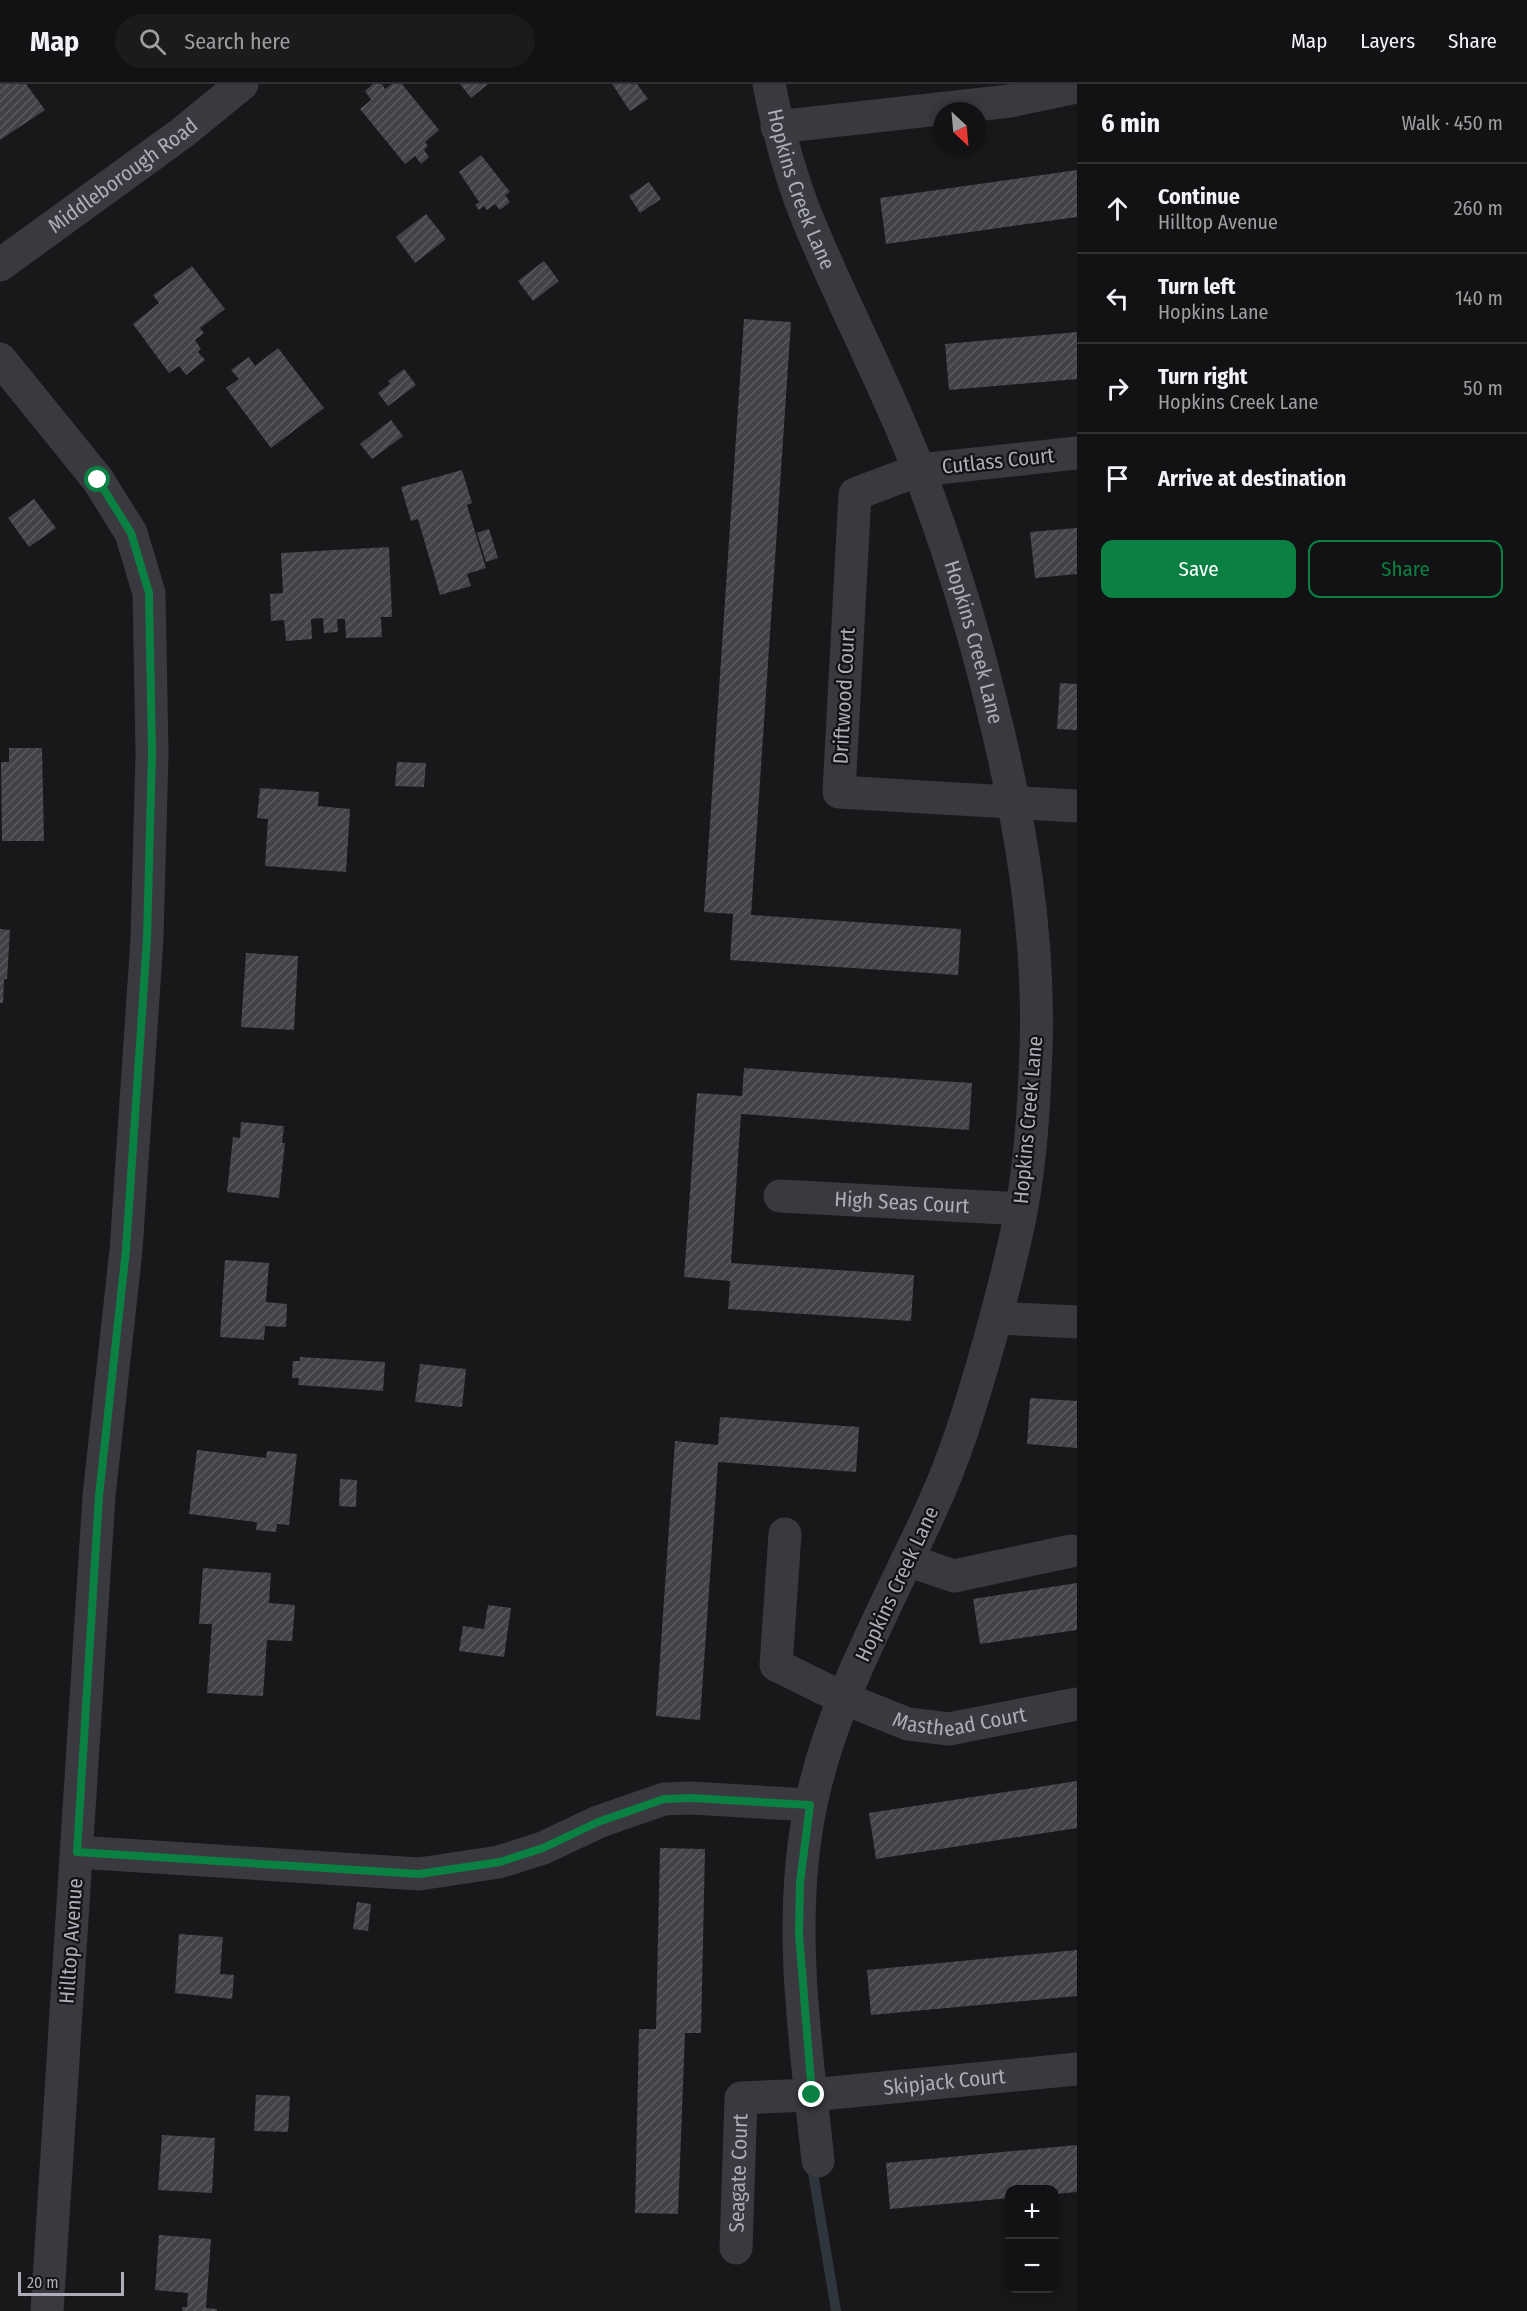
<!DOCTYPE html>
<meta charset="utf-8">
<style>
:root{--surface:#121214;--page:#1b1b1d;--text:#f1f3f6;--muted:#9c9ea0;--line:#313234;--accent:#0b8043}
body{margin:0;font-family:"Fira Sans Condensed",sans-serif;background:var(--page);color:var(--text)}
.controls{position:absolute;right:18px;bottom:18px;display:grid;overflow:hidden;border-radius:12px;box-shadow:0 3px 9px #0003}
.controls button{width:54px;height:54px;display:grid;place-items:center;padding:0;border:0;border-bottom:2px solid var(--line);background:var(--surface);color:var(--text);font:30px sans-serif}
.compass{position:absolute;left:933px;top:18px;width:54px;height:54px;border-radius:50%;background:var(--surface);box-shadow:0 3px 9px #0003;rotate:154deg}
.scale{position:absolute;left:18px;bottom:15px;width:106px;box-sizing:border-box;padding-left:6px;border:3px solid #abadb9;border-top:0;font-size:16px;line-height:21px;white-space:nowrap;color:#abadb9;-webkit-text-stroke:4px #131315;paint-order:stroke}
.stop{position:absolute;width:18px;height:18px;margin:-14px;border:4px solid #0b8043;border-radius:50%;background:#fff}
.stop.end{background:#0b8043;border-color:#fff;box-shadow:0 2px 6px #0008}
.list{margin:0;padding:0;list-style:none}
h2{display:flex;justify-content:space-between;align-items:center;height:78px;margin:0;padding:0 24px;font-size:26px}
h2 small{font-size:20px;font-weight:400;color:var(--muted)}
.list li{display:grid;grid-template-columns:39px 1fr auto;gap:18px;align-items:center;box-sizing:border-box;height:90px;padding:0 24px;border-top:2px solid var(--line)}
.list b{display:block;font-size:22px;white-space:nowrap}
.list p{margin:0;font-size:20px;white-space:nowrap;color:var(--muted)}
.list em{font-size:20px;font-style:normal;color:var(--muted)}
.actions{display:flex;gap:12px;padding:18px 24px}
.actions a{flex:1;padding:14px 0;border:2px solid var(--accent);border-radius:12px;text-align:center;font-size:21px;color:var(--accent)}
.actions .main{background:var(--accent);color:#fff}
.icon{flex:none;width:33px;height:33px;fill:none;stroke:currentColor;stroke-width:2;stroke-linecap:round;stroke-linejoin:round}
.map{position:relative;flex:none;width:1077px;height:2227px;overflow:hidden}
header{display:flex;align-items:center;gap:36px;box-sizing:border-box;height:84px;padding:0 30px;background:var(--surface);border-bottom:2px solid var(--line)}
header strong{font-size:28px}
nav{display:flex;gap:33px;margin-inline-start:auto;font-size:21px}
.search{width:420px;height:54px;background:var(--page);display:flex;align-items:center;gap:15px;box-sizing:border-box;padding:0 21px;border-radius:33px;color:var(--muted);font-size:22px}
main{display:flex}
aside{flex:1;background:var(--surface)}
.map>svg:first-child{display:block}
.lines{fill:none;stroke-linecap:round;stroke-linejoin:round}
.stream{stroke:#2e353d;stroke-width:10}
.building{fill:url(#building-hatch)}
.minor{stroke:#39393f;stroke-width:33}
.route{stroke:#0b8043;stroke-width:8}
.labels{text-anchor:middle;stroke-width:4.5;stroke-linejoin:round;paint-order:stroke}
.street-label{font-size:21px;fill:#abadb9;stroke:#131315}
</style>
<header>
<strong>Map</strong>
<div class="search"><svg class="icon" aria-label="search" viewBox="0 0 24 24"><circle cx="10" cy="10" r="6"/><path d="M15 15l6 6"/></svg>Search here</div>
<nav><a>Map</a><a>Layers</a><a>Share</a></nav>
</header>
<main>
<div class="map">
<svg width="1077" height="2227" viewBox="0 0 1077 2227">
<defs>
<pattern id="building-hatch" width="6" height="6" patternUnits="userSpaceOnUse" patternTransform="scale(1.5)"><rect width="6" height="6" fill="#424247"/><path d="M-1 1l2-2M0 6l6-6M5 7l2-2" fill="none" stroke="#5b5b5f"/></pattern>
</defs>
<rect width="100%" height="100%" fill="#18181a"/>
<g class="lines">
<polyline class="stream" points="813,2089 836,2227"/>
</g>
<g class="building">
<polygon points="0,0 26,0 45,26 0,56"/>
<polygon points="373,0 382,0 385,5 392,0 402,0 439,46 425,58 428,62 424,66 429,73 421,80 415,72 405,80 360,25 371,16 365,7"/>
<polygon points="460,0 488,0 471,14"/>
<polygon points="612,0 637,0 648,15 630,27"/>
<polygon points="481,71 510,108 505,111 510,118 500,126 495,120 487,126 484,122 479,126 475,121 479,118 459,88"/>
<polygon points="1077,86 1077,133 886,160 880,114"/>
<polygon points="649,98 661,115 640,129 629,112"/>
<polygon points="426,130 446,155 415,179 396,153"/>
<polygon points="544,177 559,197 533,217 518,197"/>
<polygon points="192,182 225,225 200,244 204,249 195,256 201,265 198,268 205,276 186,291 179,282 169,289 133,240 159,219 153,211"/>
<polygon points="744,235 791,238 751,831 961,845 958,891 730,876 733,830 704,828"/>
<polygon points="1077,248 1077,295 949,306 945,260"/>
<polygon points="278,264 324,324 271,364 226,304 239,295 231,286 249,273 255,282"/>
<polygon points="404,285 416,301 388,322 378,309 390,300 388,297"/>
<polygon points="391,336 403,352 372,375 360,360"/>
<polygon points="462,386 472,419 467,421 486,484 467,490 471,502 440,511 418,435 411,437 401,403"/>
<polygon points="34,415 56,444 29,463 8,434"/>
<polygon points="1077,444 1077,490 1035,494 1030,448"/>
<polygon points="489,445 498,474 486,478 477,449"/>
<polygon points="389,463 392,533 381,533 382,553 346,554 345,535 337,535 338,548 324,549 323,534 311,535 312,555 286,557 284,536 271,537 270,510 283,509 281,469"/>
<polygon points="1060,599 1077,600 1077,646 1057,645"/>
<polygon points="9,664 42,664 44,757 2,757 1,678 9,678"/>
<polygon points="397,678 426,679 424,703 395,702"/>
<polygon points="260,704 319,708 318,722 350,725 346,788 265,782 268,735 257,734"/>
<polygon points="0,845 10,846 7,895 4,895 3,919 0,919"/>
<polygon points="246,869 298,872 294,946 241,943"/>
<polygon points="744,984 972,999 969,1046 741,1030 731,1179 914,1191 911,1237 728,1225 730,1197 684,1193 697,1009 742,1012"/>
<polygon points="241,1038 284,1042 282,1059 285,1059 279,1114 227,1108 233,1053 240,1054"/>
<polygon points="225,1176 269,1179 266,1218 287,1220 286,1243 265,1242 264,1256 220,1253"/>
<polygon points="300,1273 385,1278 383,1307 298,1301 299,1294 292,1294 293,1277 300,1277"/>
<polygon points="420,1280 466,1285 462,1323 415,1318"/>
<polygon points="1030,1314 1077,1317 1077,1364 1027,1360"/>
<polygon points="720,1333 859,1343 856,1388 718,1378 700,1636 656,1632 675,1357 718,1361"/>
<polygon points="197,1366 266,1374 267,1367 297,1370 289,1441 277,1440 276,1448 256,1446 257,1438 189,1430"/>
<polygon points="340,1395 357,1396 356,1423 339,1422"/>
<polygon points="203,1484 271,1489 269,1519 295,1521 292,1557 267,1556 263,1612 207,1609 212,1540 199,1540"/>
<polygon points="1077,1499 1077,1546 980,1560 973,1515"/>
<polygon points="488,1521 511,1524 504,1573 459,1567 463,1542 484,1545"/>
<polygon points="1077,1697 1077,1744 876,1775 869,1729"/>
<polygon points="660,1764 705,1765 701,1949 685,1949 678,2130 635,2129 639,1945 656,1945"/>
<polygon points="357,1818 371,1820 368,1847 353,1845"/>
<polygon points="179,1850 223,1853 220,1890 234,1891 232,1915 175,1909"/>
<polygon points="1077,1866 1077,1912 871,1931 867,1886"/>
<polygon points="256,2011 290,2012 288,2048 254,2047"/>
<polygon points="162,2051 215,2054 212,2109 158,2106"/>
<polygon points="1077,2061 1077,2108 1054,2110 1054,2106 1010,2106 1010,2114 890,2125 886,2079"/>
<polygon points="159,2151 211,2155 206,2224 217,2225 217,2227 182,2227 182,2223 187,2223 188,2209 155,2206"/>
</g>
<g class="lines">
<g class="minor">
<path id="s1" d="M769,0c9,46 21,92 39,136 34,83 77,163 110,248 30,78 54,157 74,238 28,113 48,228 44,344 -2,54 -5,109 -15,162 -10,50 -23,99 -37,148 -14,48 -29,97 -50,143 -44,98 -101,195 -123,301 -25,117 -5,240 7,357"/>
<polyline points="777,43 1010,17 1077,3"/>
<path id="s2" d="M0,181l182,-132 60,-49"/>
<polyline points="0,275 98,396 131,449 149,509 150,561 152,669 147,855 126,1166 99,1412 47,2227"/>
<polyline points="1077,369 919,386 855,410 839,708 1077,722"/>
<path id="s3" d="M780,1112l241,13"/>
<polyline points="996,1234 1077,1238"/>
<path id="s4" d="M785,1450l-9,131 69,34 63,25 41,5 128,-25"/>
<polyline points="907,1476 954,1492 1071,1467"/>
<polyline points="77,1768 419,1790 499,1778 543,1764 598,1738 664,1715 691,1714 810,1721"/>
<path id="s5" d="M736,2164l5,-150 70,-3 266,-26"/>
</g>
</g>
<g class="lines">
<polyline class="route" points="98,396 131,449 149,509 152,669 147,855 126,1166 99,1412 77,1768 419,1790 500,1778 543,1764 598,1738 664,1715 692,1714 810,1721 800,1799 799,1850 812,2011"/>
</g>
<g class="labels">
<g class="street-label">
<text dy="7" stroke="none"><textPath href="#s2" startOffset="152">Middleborough Road</textPath></text>
<text dy="7" stroke="none"><textPath href="#s1" startOffset="110">Hopkins Creek Lane</textPath></text>
<text transform="translate(998 377) rotate(-6)" y="7">Cutlass Court</text>
<text dy="7" stroke="none"><textPath href="#s1" startOffset="596">Hopkins Creek Lane</textPath></text>
<text transform="translate(844 612) rotate(-87)" y="7">Driftwood Court</text>
<text transform="translate(1028 1036) rotate(-85)" y="7">Hopkins Creek Lane</text>
<text dy="7" stroke="none"><textPath href="#s3" startOffset="122">High Seas Court</textPath></text>
<text transform="translate(897 1500) rotate(-65)" y="7">Hopkins Creek Lane</text>
<text dy="7" stroke="none"><textPath href="#s4" startOffset="328">Masthead Court</textPath></text>
<text transform="translate(71 1857) rotate(-86)" y="7">Hilltop Avenue</text>
<text dy="7" stroke="none"><textPath href="#s5" startOffset="354">Skipjack Court</textPath></text>
<text dy="7" stroke="none"><textPath href="#s5" startOffset="75">Seagate Court</textPath></text>
</g>
</g>
</svg>
<div class="controls">
<button>+</button>
<button>−</button>
</div>
<svg class="compass" viewBox="-18 -18 36 36"><path d="M0-13l5 13h-10z" fill="#e53935"/><path d="M0 13l5-13h-10z" fill="#9c9ea0"/></svg>
<div class="scale">20 m</div>
<div class="stop" style="left:98px;top:396px"></div>
<div class="stop end" style="left:812px;top:2011px"></div>
</div>
<aside>
<h2>6 min<small>Walk · 450 m</small></h2>
<ul class="list">
<li><svg class="icon" aria-label="ahead" viewBox="0 0 24 24"><path d="M12 20V5M6 11l6-6 6 6"/></svg><div><b>Continue</b><p>Hilltop Avenue</p></div><em>260 m</em></li>
<li><svg class="icon" aria-label="left" viewBox="0 0 24 24"><path d="M17 20v-9H6M10 6l-5 5 5 5"/></svg><div><b>Turn left</b><p>Hopkins Lane</p></div><em>140 m</em></li>
<li><svg class="icon" aria-label="right" viewBox="0 0 24 24"><path d="M7 20v-9h11M14 6l5 5-5 5"/></svg><div><b>Turn right</b><p>Hopkins Creek Lane</p></div><em>50 m</em></li>
<li><svg class="icon" aria-label="arrive" viewBox="0 0 24 24"><path d="M6 21V4h12l-3 4 3 4H6"/></svg><div><b>Arrive at destination</b></div></li>
</ul>
<div class="actions"><a class="main">Save</a><a>Share</a></div>
</aside>
</main>
